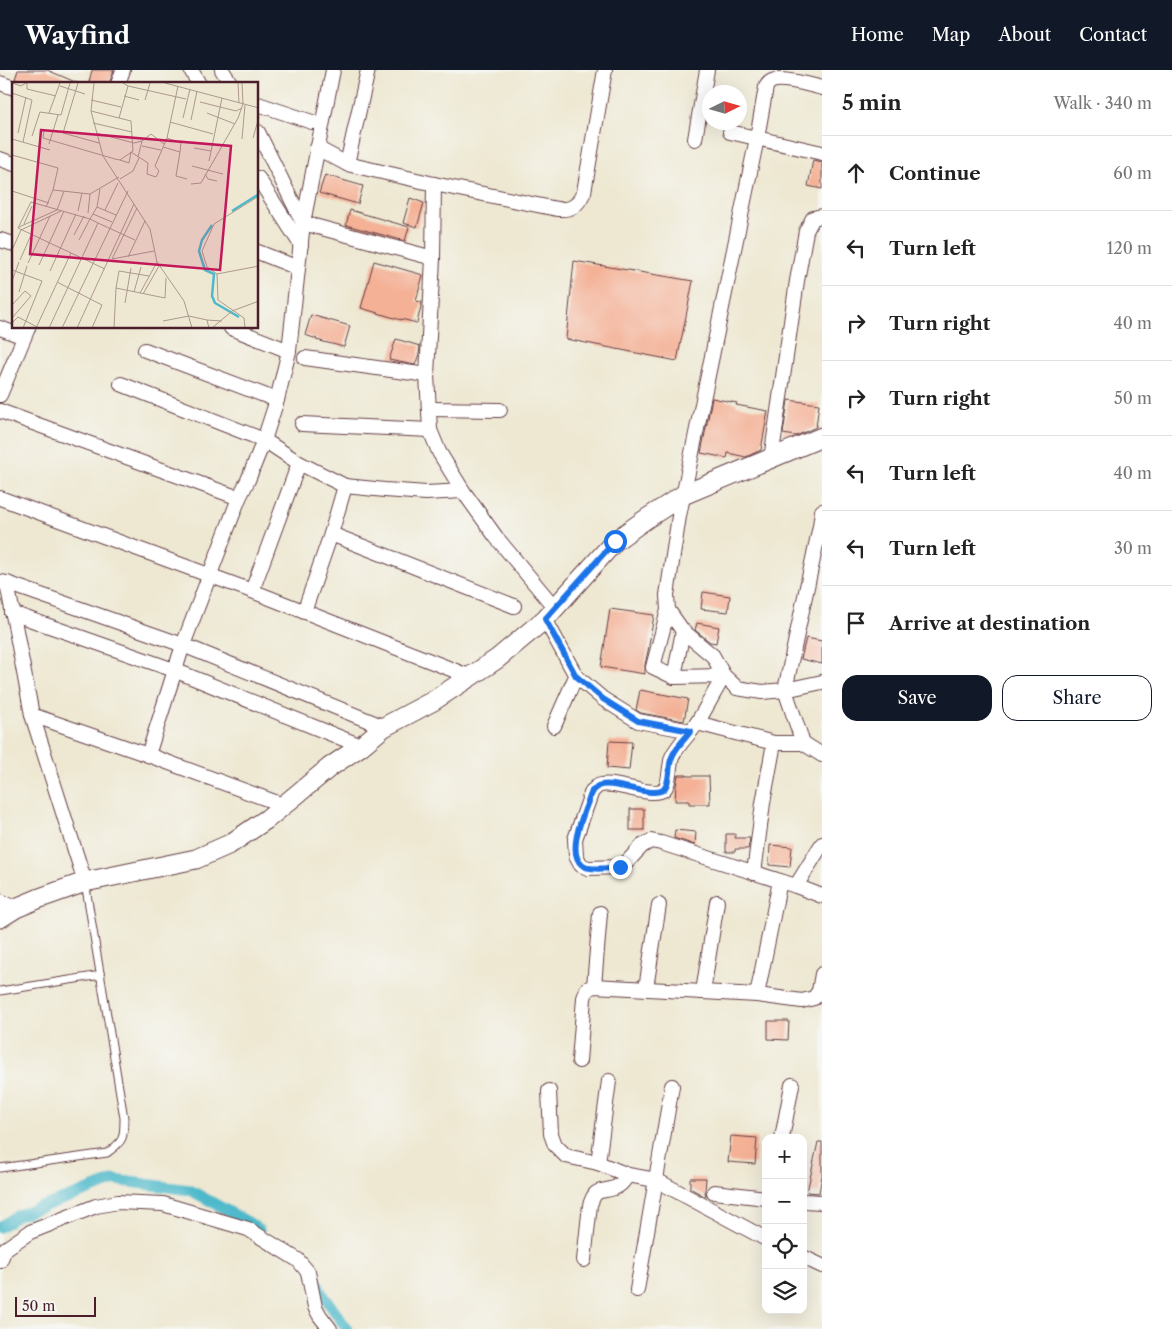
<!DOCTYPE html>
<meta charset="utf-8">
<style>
:root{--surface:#fff;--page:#f6f6f6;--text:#222;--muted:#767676;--line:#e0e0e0;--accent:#111827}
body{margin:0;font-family:"Libre Caslon Text",serif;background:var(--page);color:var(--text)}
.controls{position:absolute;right:15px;bottom:15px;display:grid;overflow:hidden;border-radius:10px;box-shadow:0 5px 20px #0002}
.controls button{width:45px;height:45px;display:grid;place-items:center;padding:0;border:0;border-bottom:1px solid var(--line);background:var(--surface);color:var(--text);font:25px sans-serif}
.compass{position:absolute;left:702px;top:15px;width:45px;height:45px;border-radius:50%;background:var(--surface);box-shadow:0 5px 20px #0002;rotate:85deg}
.scale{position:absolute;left:15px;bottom:12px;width:81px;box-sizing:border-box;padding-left:5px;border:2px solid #4a1f2b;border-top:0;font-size:14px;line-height:18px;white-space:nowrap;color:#4a1f2b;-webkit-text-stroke:4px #f6f6f2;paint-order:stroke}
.stop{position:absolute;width:15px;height:15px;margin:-11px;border:4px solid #1a73e8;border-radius:50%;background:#fff}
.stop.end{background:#1a73e8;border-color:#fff;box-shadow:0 1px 5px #0008}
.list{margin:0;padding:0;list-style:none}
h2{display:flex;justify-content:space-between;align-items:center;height:65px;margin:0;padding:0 20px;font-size:21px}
h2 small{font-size:16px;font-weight:400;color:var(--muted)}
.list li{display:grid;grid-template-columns:32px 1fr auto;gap:15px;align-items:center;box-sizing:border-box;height:75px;padding:0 20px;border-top:1px solid var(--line)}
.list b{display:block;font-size:19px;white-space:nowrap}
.list em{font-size:16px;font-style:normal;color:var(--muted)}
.actions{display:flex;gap:10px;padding:15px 20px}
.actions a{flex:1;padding:11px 0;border:1px solid var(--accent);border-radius:15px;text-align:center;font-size:18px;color:var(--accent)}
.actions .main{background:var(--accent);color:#fff}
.icon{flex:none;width:28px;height:28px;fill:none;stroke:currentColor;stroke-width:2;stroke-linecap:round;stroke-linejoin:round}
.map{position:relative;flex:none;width:822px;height:1259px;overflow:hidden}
header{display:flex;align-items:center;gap:30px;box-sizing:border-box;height:70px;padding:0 25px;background:var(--accent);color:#fff}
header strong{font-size:24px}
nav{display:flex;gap:28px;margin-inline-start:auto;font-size:18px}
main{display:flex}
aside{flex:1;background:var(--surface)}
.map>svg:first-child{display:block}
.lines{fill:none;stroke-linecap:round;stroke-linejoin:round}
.canal{stroke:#4eb9cb;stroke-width:11}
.building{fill:#f4b196}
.lane-casing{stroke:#633d44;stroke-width:9}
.street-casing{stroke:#633d44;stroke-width:16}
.secondary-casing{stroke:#633d44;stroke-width:21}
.lane{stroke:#fff;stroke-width:7}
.street{stroke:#fff;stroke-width:14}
.secondary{stroke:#fff;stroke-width:19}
.route{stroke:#1a73e8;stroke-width:6}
.inset-river{fill:none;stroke:#4eb9cb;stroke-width:2.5}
.inset-road{fill:none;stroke:#ac988f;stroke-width:1}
.view{fill:#c2185b;fill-opacity:0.15;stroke:#c2185b;stroke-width:2.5}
.inset-edge{fill:none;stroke:#4a1f2b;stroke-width:2.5}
</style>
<header>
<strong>Wayfind</strong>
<nav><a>Home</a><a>Map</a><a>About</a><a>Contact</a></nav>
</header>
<main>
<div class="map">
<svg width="822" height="1259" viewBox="0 0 822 1259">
<rect width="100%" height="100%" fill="#f6f6f2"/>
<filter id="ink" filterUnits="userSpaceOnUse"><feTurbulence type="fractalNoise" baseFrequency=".02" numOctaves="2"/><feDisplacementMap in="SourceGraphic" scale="10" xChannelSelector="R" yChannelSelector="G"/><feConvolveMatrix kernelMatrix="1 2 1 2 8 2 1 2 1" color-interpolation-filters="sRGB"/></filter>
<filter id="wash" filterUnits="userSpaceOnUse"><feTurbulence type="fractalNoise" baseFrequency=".0096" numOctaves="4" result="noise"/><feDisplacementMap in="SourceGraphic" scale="20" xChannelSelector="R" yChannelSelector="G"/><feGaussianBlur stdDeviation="1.12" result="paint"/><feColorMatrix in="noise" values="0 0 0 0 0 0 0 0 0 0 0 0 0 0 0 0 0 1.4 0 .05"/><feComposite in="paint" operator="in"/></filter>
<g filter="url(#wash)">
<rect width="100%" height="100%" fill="#eee8d2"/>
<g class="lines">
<g class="canal">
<polyline points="0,1157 18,1145 78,1124 115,1110 190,1120 248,1152 259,1160"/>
<polyline points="311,1196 321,1222 347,1259"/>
</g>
</g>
<g id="blocks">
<g class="building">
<polygon points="18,0 47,0 80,14 29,14 15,9"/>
<polygon points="92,0 114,0 109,14 93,14 89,12"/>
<polygon points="813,90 822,92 822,119 808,116"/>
<polygon points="325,105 363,116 358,134 319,123"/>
<polygon points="410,128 424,133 417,157 403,153"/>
<polygon points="350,140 409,157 405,171 346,155"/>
<polygon points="374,191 423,205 416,231 422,232 417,253 401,249 401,250 361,238"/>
<polygon points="574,191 693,211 677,291 566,269"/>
<polygon points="311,245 350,256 344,277 316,270 317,269 305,265"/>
<polygon points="396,269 420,276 419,284 415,295 389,290"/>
<polygon points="712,328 737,333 736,335 768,341 761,380 746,387 728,383 727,388 701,383"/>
<polygon points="788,330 819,334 816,357 796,366 783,364"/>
<polygon points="703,522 730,526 728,542 701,539"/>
<polygon points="610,539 654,545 648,581 645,595 645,604 601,597"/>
<polygon points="697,553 719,557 716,573 710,572 695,560"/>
<polygon points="806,568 822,571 822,594 801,589"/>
<polygon points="640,620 688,629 684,651 641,643 636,640"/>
<polygon points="609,671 632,672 629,700 607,698"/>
<polygon points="678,705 687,705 687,706 709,706 710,734 689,734 689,731 675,731 676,716"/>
<rect x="630" y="739" width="14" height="21"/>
<polygon points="675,760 696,762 695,775 674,768"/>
<polygon points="726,764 735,764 735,768 750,768 748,779 735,779 735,782 726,782"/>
<polygon points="770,775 792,777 790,797 769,795"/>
<polygon points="768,951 789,951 788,970 768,969"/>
<polygon points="731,1066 757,1068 755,1094 728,1092"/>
<polygon points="818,1072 822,1072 822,1105 819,1123 807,1122"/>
<polygon points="690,1108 706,1108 705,1121 706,1127 690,1118"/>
</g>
</g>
</g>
<g filter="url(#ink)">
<use href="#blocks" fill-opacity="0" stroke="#633d44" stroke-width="1"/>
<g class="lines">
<defs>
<g id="lane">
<polyline points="0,921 101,905"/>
<path d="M0,1098l107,-15c17,-12 17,-15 17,-35l-39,-236"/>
</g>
<g id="street">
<polyline points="191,0 199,14"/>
<polyline points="222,0 231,14"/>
<polyline points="333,0 303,153 289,281 277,330 264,370 299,393 345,416 385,420 426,423 463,421"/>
<polyline points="0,13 14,18"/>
<polyline points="118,14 123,0"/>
<path d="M822,18c-11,-3 -40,-11 -50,-7 -4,2 -3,2 -6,6l-9,51 -78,378 -12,79 1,15 15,21 30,25 11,20 13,12 25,4 23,-2 37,-8"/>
<polyline points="258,34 312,52"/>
<polyline points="258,62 303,153 433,188"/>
<polyline points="730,62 822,83"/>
<polyline points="695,69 707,0"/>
<polyline points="317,78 347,94 434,114 433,188 427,305 430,360 439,382 463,421 496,467 555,538"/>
<polyline points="0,89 14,94"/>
<polyline points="347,94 368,0"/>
<polyline points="258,108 301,175"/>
<path d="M434,114l123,25c16,1 20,-3 27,-17l21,-122"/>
<polyline points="0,170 14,174"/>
<polyline points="258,182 298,198"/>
<polyline points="0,258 24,267"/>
<polyline points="231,258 289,281"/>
<polyline points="145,280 277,330"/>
<polyline points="305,288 427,305"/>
<polyline points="0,325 28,258"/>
<polyline points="429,339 500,340"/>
<polyline points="0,341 239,428 248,410 264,370 121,314"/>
<polyline points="302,354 430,360"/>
<polyline points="771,389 797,211 806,161 813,148 822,146"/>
<polyline points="0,428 252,521 471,607"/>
<polyline points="331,464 514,536"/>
<polyline points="0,512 7,513 183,575 384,657"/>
<polyline points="7,513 32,645 85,812"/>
<polyline points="252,521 299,393"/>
<polyline points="668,540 653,597 674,607 724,606"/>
<polyline points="304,542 331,464 345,416"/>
<polyline points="12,543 174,600 361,676"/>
<polyline points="545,549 576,606 603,629 638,651 691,661"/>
<path d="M724,606c-9,15 -18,32 -27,47 -8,12 -19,21 -25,34 -3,8 -2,29 -9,33 -14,8 -52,-11 -65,-4 -2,1 -4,4 -6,5l-17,48 1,17 5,9 7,3 32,-1 6,-4 16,-17 9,-5 10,2 135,43 26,10"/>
<polyline points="674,607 683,561"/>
<polyline points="32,645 148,685 283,735"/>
<polyline points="697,653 774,673 803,673 785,620 820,456 822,441"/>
<polyline points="554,656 576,606"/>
<polyline points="803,673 822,685"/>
<polyline points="148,685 183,575 239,428"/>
<polyline points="754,803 763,733 774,673"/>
<polyline points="796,816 822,774"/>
<polyline points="0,831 16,838"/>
<polyline points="594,916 600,843"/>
<polyline points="646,918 659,835"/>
<polyline points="703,922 717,832"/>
<polyline points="757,925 802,931 814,928 819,921 822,904"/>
<polyline points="579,991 584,928 587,919 594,916 757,925 780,811"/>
<polyline points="549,1021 551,1064 555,1075 566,1086 598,1093 628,1105 656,1110 766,1169"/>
<polyline points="782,1068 792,1015"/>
<polyline points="598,1093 609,1011"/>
<polyline points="714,1122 766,1128"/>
<polyline points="803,1131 822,1132"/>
<polyline points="803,1187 822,1196"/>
<path d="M584,1190l6,-55c6,-18 9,-12 24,-17 7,-2 10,-8 14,-13"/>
<polyline points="0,1191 5,1179 30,1162 96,1136 118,1132 163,1134 248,1159 298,1190 308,1202 315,1237 320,1246 330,1259"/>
<polyline points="637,1220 672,1016"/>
</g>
<polyline id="secondary" points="0,848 16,838 40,828 85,812 196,789 230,774 267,749 330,697 361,676 384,657 433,631 497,589 545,549 615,471 646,449 683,425 822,367"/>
</defs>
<use href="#lane" class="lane-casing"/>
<use href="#street" class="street-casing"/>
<use href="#secondary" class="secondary-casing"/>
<use href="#lane" class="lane"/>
<use href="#street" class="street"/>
<use href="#secondary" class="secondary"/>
</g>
</g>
<g class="lines" filter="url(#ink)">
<path class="route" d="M615,471l-70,78 31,57 27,23 35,22 53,10c-8,10 -19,20 -21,33 -1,6 -1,22 -7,26 -13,8 -52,-11 -65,-4 -2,1 -4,4 -6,5 -6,17 -27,60 -10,74 6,6 29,3 38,2"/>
</g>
<g transform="translate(12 12)">
<rect width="246" height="246" fill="#eee8d2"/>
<path class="inset-river" d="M220,129l27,-17M200,143l-10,15 -3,11 6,19 9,4 -2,22 3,7 24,14"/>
<path class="inset-road" d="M0,1l9,3 5,-3M15,1v6l29,7M66,1l-15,50 36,10M82,1l-3,28 12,45 47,73 7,33 27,39 8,27M153,1l94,25M226,1l1,20M48,4l25,8M116,4l58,13M166,4l-11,52 14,5 -1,9M0,11l20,7 -9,42M112,14l15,4M79,18l30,7M133,18l5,-17M188,20l36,9 6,-3M37,31l11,-30M195,31l28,11M107,36l9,-32 -5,-3M171,36l7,-29M179,38l6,-29M158,40l43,12M81,41l39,9M32,48l-1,8 72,21 5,1 13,-9 -2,-30 -40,-10M6,51l8,-36M84,51l38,10 8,-2 -4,16M20,54l8,-24 21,3 9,-32M241,56l6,-21M0,57l38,11M230,57l3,-34M130,59l9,-7 13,10M37,62l9,-29M130,64l19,4M151,65l17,5 -4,24 11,3M182,66l17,3M119,70l17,11 -1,11 9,3 3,-6 -4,-5 12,-28M0,73l46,13 -5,22M108,78l9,3 2,-11M197,79l13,-63M180,84l31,8M193,92l3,5 9,2M108,97l13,-8 6,-13M179,102l10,-1 37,-65 5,-14 -1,-21M88,107l-3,18 -7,12 -59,-17 -13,26 87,41M0,109l37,12M34,125l7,-17 37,4 29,-17M85,125l19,8M93,128l13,-27M66,129l4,-18M76,131l2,-19M81,132l19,8M86,141l37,17M12,142l8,-18M7,145l38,-17 7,-19M62,153l10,-19M0,168l9,-20 40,-19M116,175l17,-36M100,177l25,-51M100,177l42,-8M8,178l11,-25M16,181l22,-47M27,183l25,-54M0,188l30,11 -19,47M38,189l26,-57M205,192l42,-8M0,199l7,-19M45,200l45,23 -10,23M104,206l3,-17 30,5M7,210l8,-26M122,210l7,-25M128,211l17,-31M131,212l16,-28M113,221l6,-35M0,223l13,-14 6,5 -19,22M195,238l15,1M151,239l26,-5 18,4 2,8M0,241l6,-6 21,11M24,246l35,-75M37,246l49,-105 -8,-4 -11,21M50,246l66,-137M65,246l57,-124M102,246l2,-40 49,10 1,-20M200,246l20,-17 27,-10M233,246l-1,-10 -26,-18 -1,-26 -10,-7 -5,-16 12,-27 45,-28"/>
<path class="view" d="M29,48l190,16 -11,124 -190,-16z"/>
<rect width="246" height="246" class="inset-edge"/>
</g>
</svg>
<div class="controls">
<button>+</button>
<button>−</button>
<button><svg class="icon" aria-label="locate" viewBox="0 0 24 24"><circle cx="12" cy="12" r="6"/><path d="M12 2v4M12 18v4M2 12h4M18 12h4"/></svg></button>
<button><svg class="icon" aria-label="layers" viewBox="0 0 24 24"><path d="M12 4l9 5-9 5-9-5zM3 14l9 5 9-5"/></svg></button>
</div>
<svg class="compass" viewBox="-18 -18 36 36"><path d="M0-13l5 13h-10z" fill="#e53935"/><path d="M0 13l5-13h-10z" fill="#767676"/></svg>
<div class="scale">50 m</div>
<div class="stop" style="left:615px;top:471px"></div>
<div class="stop end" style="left:620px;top:797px"></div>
</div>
<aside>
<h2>5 min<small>Walk · 340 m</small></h2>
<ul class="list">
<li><svg class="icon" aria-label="ahead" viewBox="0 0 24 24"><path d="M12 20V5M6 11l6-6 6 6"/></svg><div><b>Continue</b></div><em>60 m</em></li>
<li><svg class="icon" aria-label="left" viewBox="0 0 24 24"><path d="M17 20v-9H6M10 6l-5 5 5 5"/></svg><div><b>Turn left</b></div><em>120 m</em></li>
<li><svg class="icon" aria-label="right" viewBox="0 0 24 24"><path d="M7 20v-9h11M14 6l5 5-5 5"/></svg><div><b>Turn right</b></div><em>40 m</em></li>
<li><svg class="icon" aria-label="right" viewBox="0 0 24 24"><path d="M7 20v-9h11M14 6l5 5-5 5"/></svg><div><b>Turn right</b></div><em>50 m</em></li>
<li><svg class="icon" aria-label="left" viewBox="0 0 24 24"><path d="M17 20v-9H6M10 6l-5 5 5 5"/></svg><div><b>Turn left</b></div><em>40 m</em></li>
<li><svg class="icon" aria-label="left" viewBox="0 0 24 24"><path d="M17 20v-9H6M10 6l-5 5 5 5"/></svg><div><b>Turn left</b></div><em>30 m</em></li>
<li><svg class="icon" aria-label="arrive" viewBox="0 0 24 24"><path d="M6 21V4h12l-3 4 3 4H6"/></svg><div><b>Arrive at destination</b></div></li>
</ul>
<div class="actions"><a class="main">Save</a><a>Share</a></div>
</aside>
</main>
